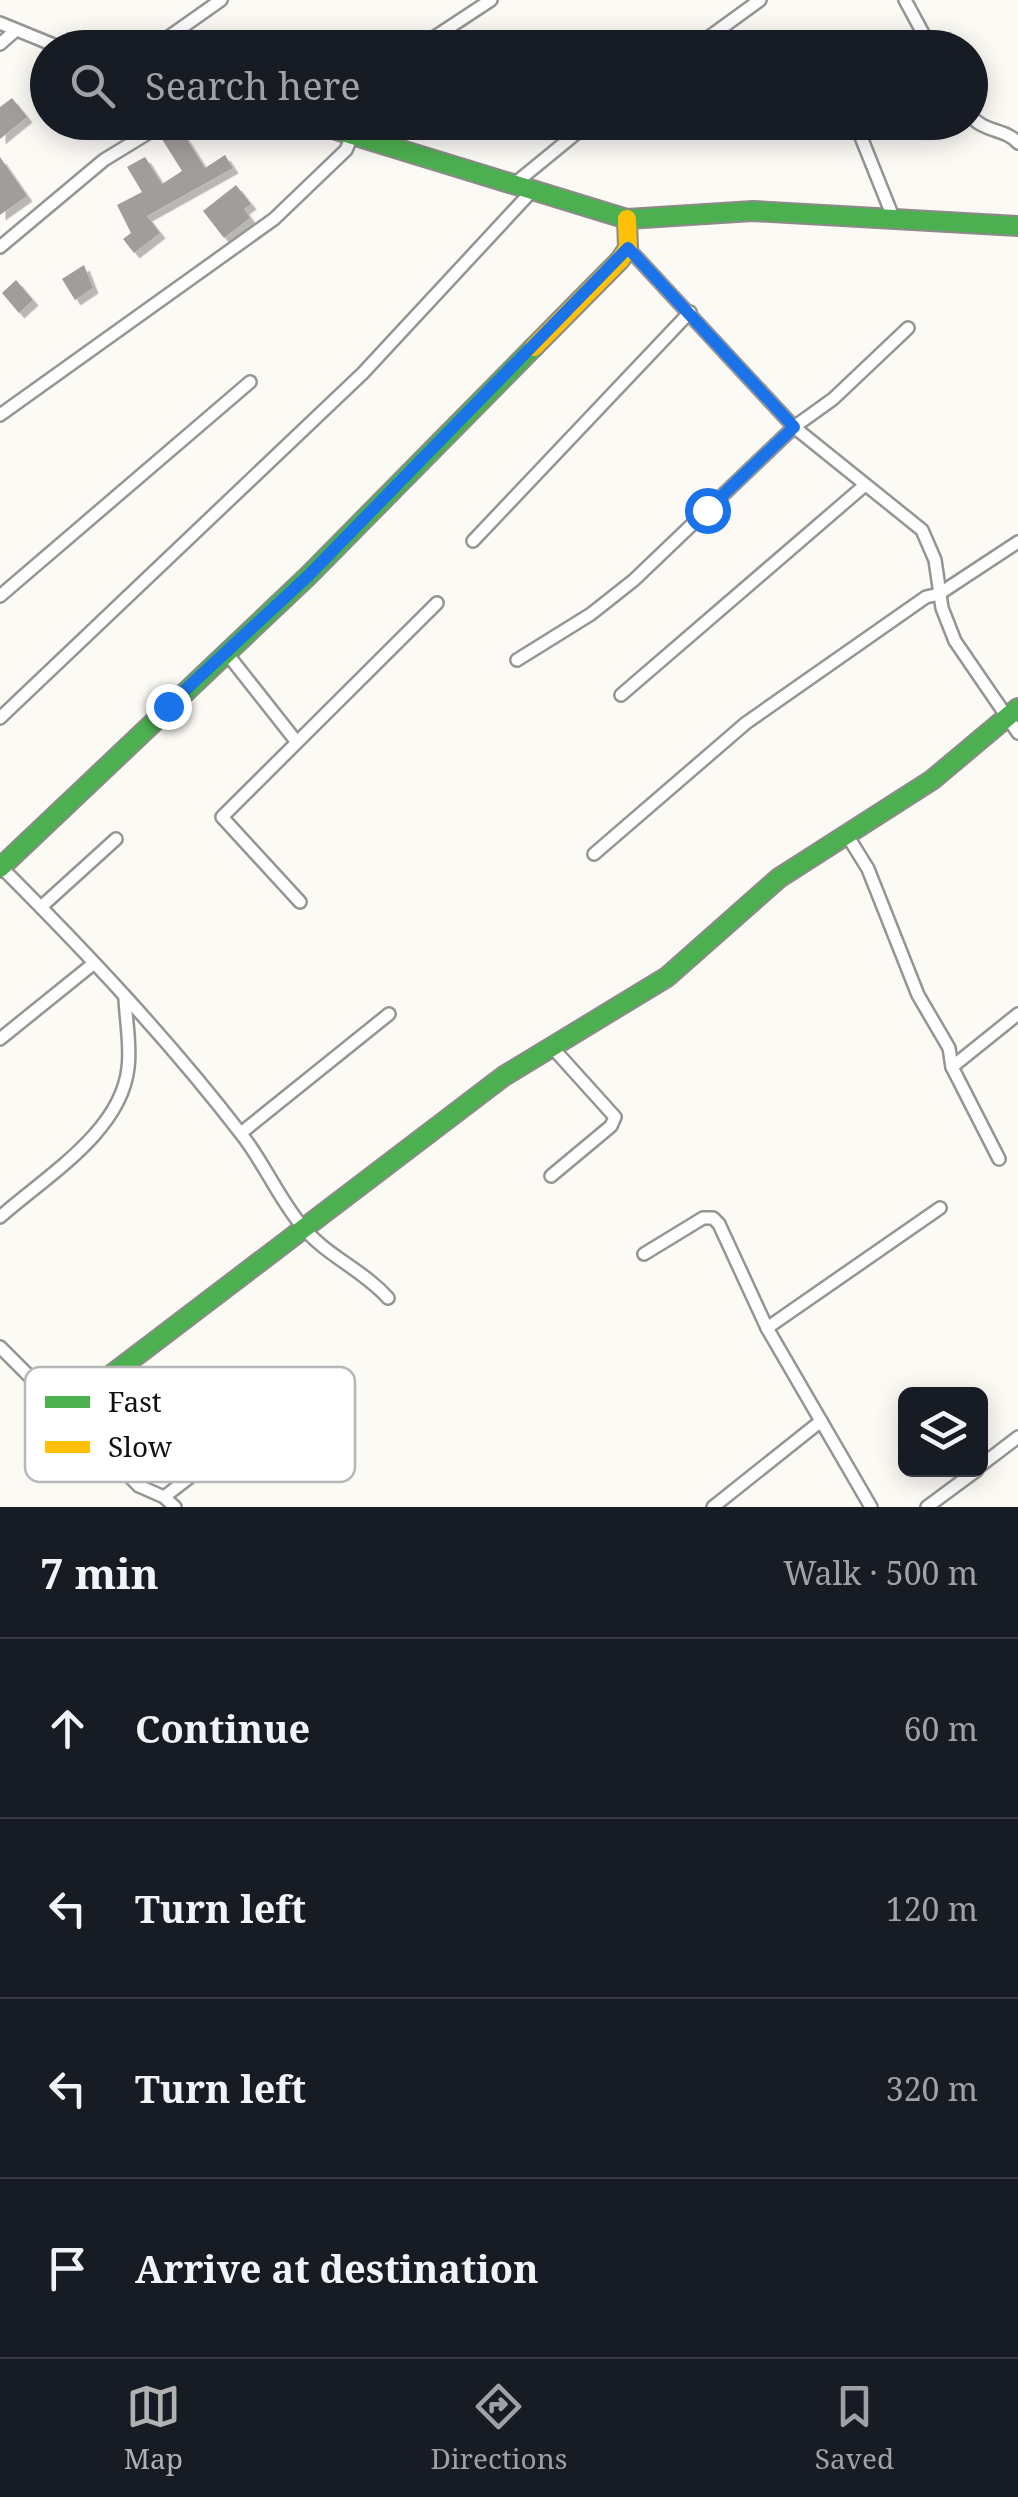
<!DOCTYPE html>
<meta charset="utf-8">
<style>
:root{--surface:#171b24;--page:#242831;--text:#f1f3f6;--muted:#9ea1a6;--line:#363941;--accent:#b1b1b2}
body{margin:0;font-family:"Noto Serif",serif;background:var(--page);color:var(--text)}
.controls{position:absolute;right:30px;bottom:30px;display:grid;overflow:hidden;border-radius:15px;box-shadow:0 5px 25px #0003}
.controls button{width:90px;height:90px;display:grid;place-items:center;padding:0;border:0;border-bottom:2px solid var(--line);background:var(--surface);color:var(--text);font:50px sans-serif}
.stop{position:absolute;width:30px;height:30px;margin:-22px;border:8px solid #1a73e8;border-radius:50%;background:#fff}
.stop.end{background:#1a73e8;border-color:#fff;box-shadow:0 2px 10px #0008}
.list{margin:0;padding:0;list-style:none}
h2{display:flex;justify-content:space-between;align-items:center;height:130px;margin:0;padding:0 40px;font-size:42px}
h2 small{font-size:32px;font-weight:400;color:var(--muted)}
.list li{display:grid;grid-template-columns:65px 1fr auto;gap:30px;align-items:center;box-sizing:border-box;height:180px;padding:0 40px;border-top:2px solid var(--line)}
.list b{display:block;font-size:38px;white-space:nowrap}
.list em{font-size:32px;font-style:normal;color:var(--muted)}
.icon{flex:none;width:55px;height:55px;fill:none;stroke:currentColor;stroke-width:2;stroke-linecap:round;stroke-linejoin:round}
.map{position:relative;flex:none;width:1018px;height:1507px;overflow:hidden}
.search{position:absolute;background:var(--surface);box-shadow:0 5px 25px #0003;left:30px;right:30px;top:30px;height:110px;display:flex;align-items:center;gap:25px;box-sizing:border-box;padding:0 35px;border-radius:55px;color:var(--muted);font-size:38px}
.sheet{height:850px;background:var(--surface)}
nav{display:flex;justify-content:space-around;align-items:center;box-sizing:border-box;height:140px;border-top:2px solid var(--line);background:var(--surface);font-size:28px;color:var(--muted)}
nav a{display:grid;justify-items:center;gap:5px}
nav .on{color:var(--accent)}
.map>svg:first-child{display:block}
.building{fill:#a09d9a;filter:url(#shadow)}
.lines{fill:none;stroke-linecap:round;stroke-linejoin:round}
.street-casing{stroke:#969593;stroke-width:16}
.fast-casing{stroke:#8c8b89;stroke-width:22}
.slow-casing{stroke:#8c8b89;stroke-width:22}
.street{stroke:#fffefe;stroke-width:11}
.fast{stroke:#4caf50;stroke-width:18}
.slow{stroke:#ffc107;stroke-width:18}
.route{stroke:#1a73e8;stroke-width:12}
.key{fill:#fff;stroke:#b7b7b7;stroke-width:2.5}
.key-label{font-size:28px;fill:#0f0f0f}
</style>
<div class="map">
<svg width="1018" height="1507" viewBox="0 0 1018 1507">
<defs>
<filter id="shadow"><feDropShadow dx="5.5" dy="5.5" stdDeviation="0" flood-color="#0004"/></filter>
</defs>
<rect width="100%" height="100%" fill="#fcfaf5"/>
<g class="building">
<polygon points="12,98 27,117 0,139 0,107"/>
<polygon points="177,124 205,168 225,155 233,168 147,216 160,233 134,253 123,239 131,233 117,205 142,192 127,167 145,157 162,184 182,171 160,136"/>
<polygon points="0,157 27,196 0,215"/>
<polygon points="236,185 251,204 244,209 250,218 224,238 203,211"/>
<polygon points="84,265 93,288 75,300 62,279"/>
<polygon points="16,280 33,300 19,313 2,293"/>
</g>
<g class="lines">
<defs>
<g id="street">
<polyline points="905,0 931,48"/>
<polyline points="0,23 61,48"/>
<polyline points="0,44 16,30"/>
<polyline points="153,48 221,0"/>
<polyline points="418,48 491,0"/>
<polyline points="694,48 760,0"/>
<path d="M970,115c14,18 35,13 48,28"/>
<polyline points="855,122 893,217"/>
<polyline points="513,185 590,122"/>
<polyline points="0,247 104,160 166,122"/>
<polyline points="628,248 794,427 922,530 935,560 942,608 955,641 1018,733"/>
<polyline points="0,415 274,219 346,150 358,122"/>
<polyline points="473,541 690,312"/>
<polyline points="0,596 250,382"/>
<polyline points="225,651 296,741"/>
<polyline points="517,660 591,614 634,580 794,427 833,399 908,328"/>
<polyline points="621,695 865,485"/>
<polyline points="0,718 363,373 531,192"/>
<polyline points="847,835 868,869 918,995 949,1048 952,1067 999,1159"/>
<polyline points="594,854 746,723 926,597 939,594 1018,542"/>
<path d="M1,867c85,85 168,173 241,268 22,28 36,62 59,90 25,31 61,44 87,73"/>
<polyline points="300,902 222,817 437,603"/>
<polyline points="41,907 116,839"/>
<polyline points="0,1039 93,964"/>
<polyline points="551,1046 615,1117 611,1126 551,1176"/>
<polyline points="952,1067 1018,1014"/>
<polyline points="241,1133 389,1014"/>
<path d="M0,1217c45,-40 121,-85 128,-149 3,-22 -2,-47 -3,-69"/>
<polyline points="644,1254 703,1218 713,1218 719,1224 767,1328 871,1507"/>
<polyline points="767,1328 940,1208"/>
<polyline points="0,1347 139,1486 164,1497 175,1507"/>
<polyline points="980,1466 1018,1437"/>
<polyline points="164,1497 241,1438"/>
<polyline points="713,1507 821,1421"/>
<polyline points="927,1507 977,1470"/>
</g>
<g id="fast">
<polyline points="310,122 627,219 753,211 1018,226"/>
<polyline points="0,868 308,576 534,347"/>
<polyline points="65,1410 504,1076 667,977 779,878 932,780 1018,708"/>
</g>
<polyline id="slow" points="534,347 620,260 628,248 627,219"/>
</defs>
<use href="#street" class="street-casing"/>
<use href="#fast" class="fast-casing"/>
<use href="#slow" class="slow-casing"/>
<use href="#street" class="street"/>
<use href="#fast" class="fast"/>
<use href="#slow" class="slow"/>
</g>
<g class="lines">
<polyline class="route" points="168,706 308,576 628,248 794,427 707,510"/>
</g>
<rect x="25" y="1367" width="330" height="115" rx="15" class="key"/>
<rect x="45" y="1396" width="45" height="12" fill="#4caf50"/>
<rect x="45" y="1441" width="45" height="12" fill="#ffc107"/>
<g class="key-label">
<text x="108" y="1412">Fast</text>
<text x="108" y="1457">Slow</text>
</g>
</svg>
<div class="controls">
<button><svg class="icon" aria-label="layers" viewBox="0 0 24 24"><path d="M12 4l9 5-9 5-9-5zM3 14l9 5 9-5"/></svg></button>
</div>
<div class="stop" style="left:707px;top:510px"></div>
<div class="stop end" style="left:168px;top:706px"></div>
<div class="search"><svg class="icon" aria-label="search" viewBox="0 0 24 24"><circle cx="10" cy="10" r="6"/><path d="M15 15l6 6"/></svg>Search here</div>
</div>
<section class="sheet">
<h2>7 min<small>Walk · 500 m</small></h2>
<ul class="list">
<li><svg class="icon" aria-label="ahead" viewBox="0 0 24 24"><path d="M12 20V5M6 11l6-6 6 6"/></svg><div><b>Continue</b></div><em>60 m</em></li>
<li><svg class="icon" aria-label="left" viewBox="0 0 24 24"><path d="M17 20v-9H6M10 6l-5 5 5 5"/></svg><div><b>Turn left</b></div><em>120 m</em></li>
<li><svg class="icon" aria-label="left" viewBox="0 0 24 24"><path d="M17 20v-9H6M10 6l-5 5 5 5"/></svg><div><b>Turn left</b></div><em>320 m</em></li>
<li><svg class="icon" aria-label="arrive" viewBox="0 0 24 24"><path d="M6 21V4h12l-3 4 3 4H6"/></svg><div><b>Arrive at destination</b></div></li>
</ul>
</section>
<nav>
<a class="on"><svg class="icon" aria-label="map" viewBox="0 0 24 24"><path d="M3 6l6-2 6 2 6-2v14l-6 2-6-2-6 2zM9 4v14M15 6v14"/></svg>Map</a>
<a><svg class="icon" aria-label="directions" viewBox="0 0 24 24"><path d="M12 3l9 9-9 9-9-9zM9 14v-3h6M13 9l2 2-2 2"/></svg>Directions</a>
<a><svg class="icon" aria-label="saved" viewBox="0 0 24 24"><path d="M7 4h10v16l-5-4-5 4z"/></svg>Saved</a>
</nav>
